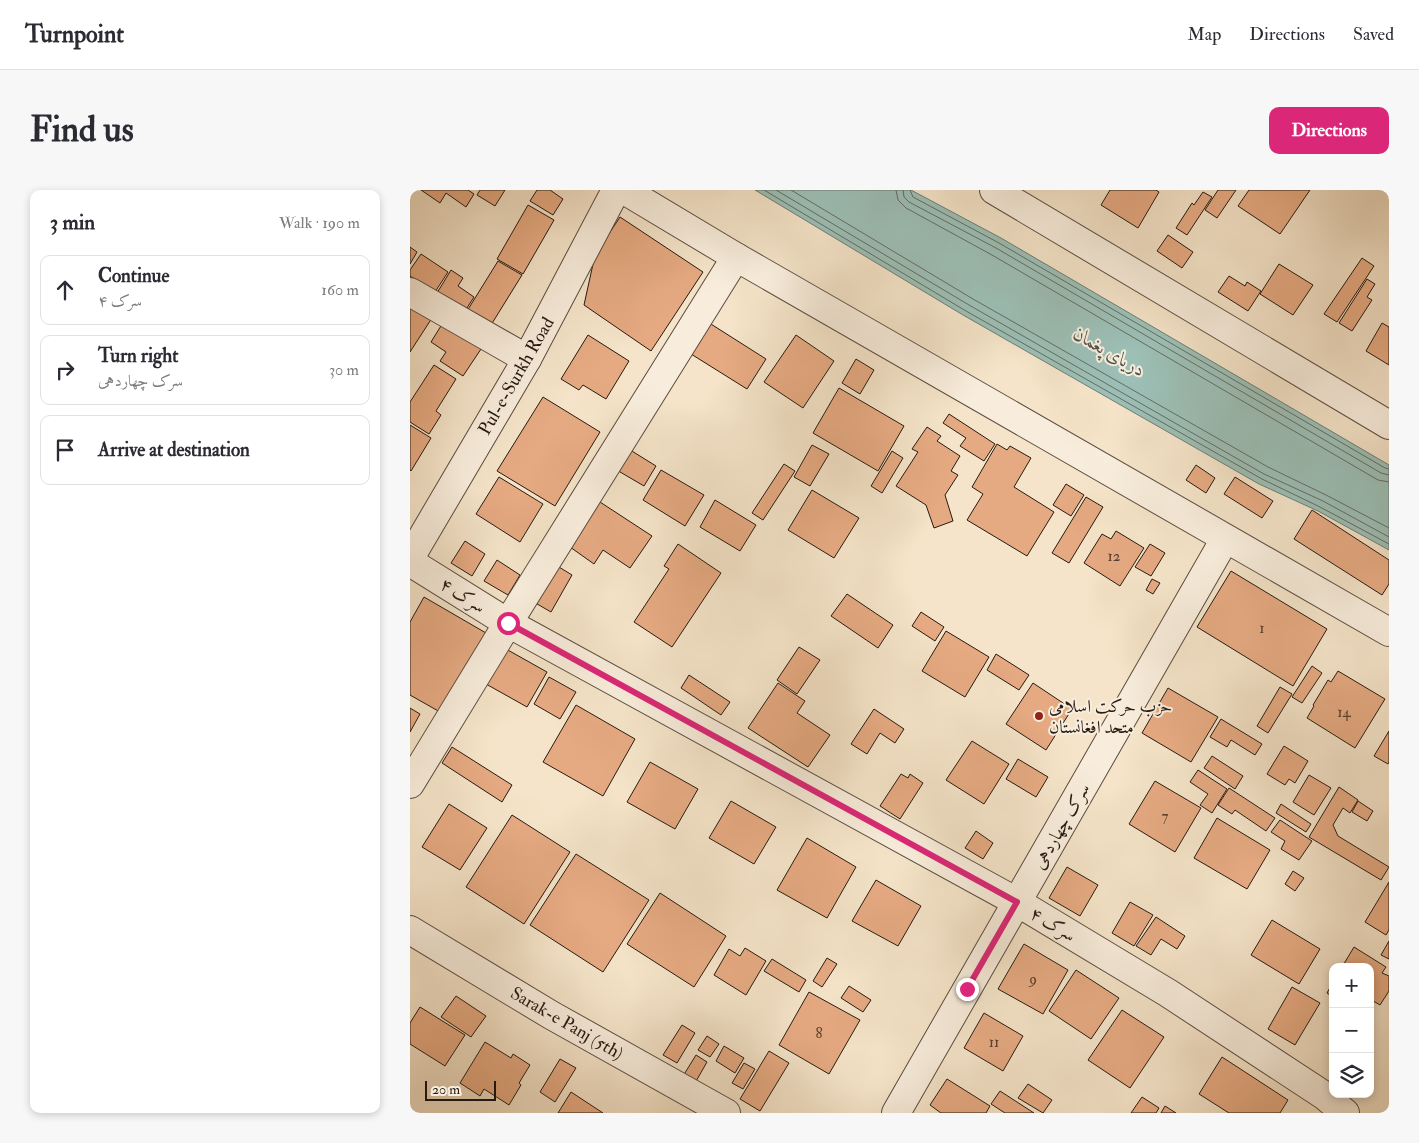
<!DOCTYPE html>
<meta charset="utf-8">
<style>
:root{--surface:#fff;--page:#f7f7f7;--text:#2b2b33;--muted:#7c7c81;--line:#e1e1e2;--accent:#db2777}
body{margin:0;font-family:"IM FELL Double Pica",Amiri,serif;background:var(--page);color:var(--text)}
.controls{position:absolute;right:15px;bottom:15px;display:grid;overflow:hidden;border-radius:10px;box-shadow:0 2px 8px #0003}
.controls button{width:45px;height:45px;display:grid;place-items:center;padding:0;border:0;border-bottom:1px solid var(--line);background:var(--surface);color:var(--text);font:25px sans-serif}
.scale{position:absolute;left:15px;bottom:12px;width:71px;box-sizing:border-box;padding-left:5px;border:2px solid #271a12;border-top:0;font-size:14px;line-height:18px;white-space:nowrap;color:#271a12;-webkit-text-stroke:4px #f8eddc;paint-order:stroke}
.stop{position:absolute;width:15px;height:15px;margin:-11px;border:4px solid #db2777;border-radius:50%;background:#fff}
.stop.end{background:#db2777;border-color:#fff;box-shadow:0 1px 5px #0008}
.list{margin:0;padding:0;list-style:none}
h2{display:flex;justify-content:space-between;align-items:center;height:65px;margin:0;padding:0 20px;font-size:21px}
h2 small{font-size:16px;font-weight:400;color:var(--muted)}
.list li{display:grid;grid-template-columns:32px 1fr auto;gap:15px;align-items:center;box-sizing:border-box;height:70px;margin:0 10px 10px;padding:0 10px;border:1px solid var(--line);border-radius:10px}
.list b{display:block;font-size:19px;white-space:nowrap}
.list p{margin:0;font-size:16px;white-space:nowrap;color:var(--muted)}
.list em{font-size:16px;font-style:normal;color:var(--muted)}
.icon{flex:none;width:28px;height:28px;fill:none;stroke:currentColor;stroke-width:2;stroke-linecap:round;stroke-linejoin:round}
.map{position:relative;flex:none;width:979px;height:923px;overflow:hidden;border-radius:10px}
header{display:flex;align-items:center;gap:30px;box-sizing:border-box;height:70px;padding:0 25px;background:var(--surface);border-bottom:1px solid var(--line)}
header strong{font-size:24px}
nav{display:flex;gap:28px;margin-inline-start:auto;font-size:18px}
.intro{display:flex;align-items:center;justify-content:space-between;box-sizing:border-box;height:120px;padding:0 30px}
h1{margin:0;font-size:35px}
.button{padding:12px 22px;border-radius:10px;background:var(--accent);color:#fff;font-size:18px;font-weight:700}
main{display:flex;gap:30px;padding:0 30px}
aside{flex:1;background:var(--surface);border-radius:10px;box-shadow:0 2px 8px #0003}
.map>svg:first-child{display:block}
.water{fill:#9cbfb6;stroke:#6d7d74}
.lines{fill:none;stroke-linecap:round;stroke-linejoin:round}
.shore{stroke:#626c64;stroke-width:1}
.building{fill:#e6aa82;stroke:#271a12}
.minor-casing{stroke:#5a4c40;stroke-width:30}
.tertiary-casing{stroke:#5a4c40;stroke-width:30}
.minor{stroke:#f8eddc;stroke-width:28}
.tertiary{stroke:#f8eddc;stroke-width:28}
.route{stroke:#db2777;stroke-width:6}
.poi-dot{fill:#8f2418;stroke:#f8eddc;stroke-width:2}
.labels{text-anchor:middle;stroke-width:4;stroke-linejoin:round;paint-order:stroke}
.number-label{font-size:15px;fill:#573e2e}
.street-label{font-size:18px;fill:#271a12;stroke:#f8eddc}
.poi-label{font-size:18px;fill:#271a12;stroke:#f8eddc;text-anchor:start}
.water-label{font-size:19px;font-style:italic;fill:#50544b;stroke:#f8eddc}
</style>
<header>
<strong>Turnpoint</strong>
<nav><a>Map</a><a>Directions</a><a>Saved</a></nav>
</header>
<div class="intro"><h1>Find us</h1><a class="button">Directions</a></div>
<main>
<aside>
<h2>3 min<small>Walk · 190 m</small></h2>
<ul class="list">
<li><svg class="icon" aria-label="ahead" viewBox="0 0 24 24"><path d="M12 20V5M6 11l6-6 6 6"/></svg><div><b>Continue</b><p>سرک ۴</p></div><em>160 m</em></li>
<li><svg class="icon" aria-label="right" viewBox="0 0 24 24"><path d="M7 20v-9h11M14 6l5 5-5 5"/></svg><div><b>Turn right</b><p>سرک چهاردهی</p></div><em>30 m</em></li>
<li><svg class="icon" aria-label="arrive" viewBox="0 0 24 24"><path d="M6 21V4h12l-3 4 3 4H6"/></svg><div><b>Arrive at destination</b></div></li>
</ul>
</aside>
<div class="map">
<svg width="979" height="923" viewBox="0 0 979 923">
<rect width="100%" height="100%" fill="#f5e4c9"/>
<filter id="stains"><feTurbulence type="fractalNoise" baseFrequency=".004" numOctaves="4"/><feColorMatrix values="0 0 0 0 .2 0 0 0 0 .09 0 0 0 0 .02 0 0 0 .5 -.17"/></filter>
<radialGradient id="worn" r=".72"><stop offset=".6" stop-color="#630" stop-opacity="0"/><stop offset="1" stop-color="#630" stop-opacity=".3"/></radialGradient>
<polygon class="water" points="345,0 501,0 591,48 979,275 979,360 908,321 849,294 553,125"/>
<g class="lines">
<g class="shore">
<polyline points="354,0 556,121 852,289 910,317 979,354"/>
<polyline points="366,0 559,115 854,284 913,311 979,347"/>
<polyline points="381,0 563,109 858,277 916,305 979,338"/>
<polyline points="486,0 488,10 496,18 582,65 968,290 979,292"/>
<polyline points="493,0 494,7 499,12 586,58 971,283 979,285"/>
<polyline points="500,0 503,7 589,53 975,278 979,279"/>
</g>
</g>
<g class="building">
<polygon points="11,0 58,0 64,4 56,17 36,3 30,13"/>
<polygon points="70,0 95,0 85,16 67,5"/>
<polygon points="127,0 140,0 153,9 143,25 120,11"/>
<polygon points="700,0 746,0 749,2 728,38 691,15"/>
<polygon points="808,0 826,0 807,28 795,20"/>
<polygon points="839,0 900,0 870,44 828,16"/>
<polygon points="793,2 802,7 777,45 766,38 782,13 784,15"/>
<polygon points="118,15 144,30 113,84 87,69"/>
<polygon points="210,27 293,82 241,161 174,115 185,65"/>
<polygon points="758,45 783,62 772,78 747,61"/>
<polygon points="0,57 7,62 0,74"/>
<polygon points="11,64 38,82 25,102 0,86 0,80"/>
<polygon points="952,68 964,76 927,132 914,124"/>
<polygon points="88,71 112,85 81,135 57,121"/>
<polygon points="869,74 903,95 883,125 850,104"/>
<polygon points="41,80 53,88 48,96 64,107 55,121 27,103"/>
<polygon points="819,86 835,96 837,92 851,101 838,121 808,102"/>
<polygon points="957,89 965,94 957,107 962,110 942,141 929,133"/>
<polygon points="0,114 22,128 0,162"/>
<polygon points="293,129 356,169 337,199 273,159"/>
<polygon points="34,131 73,156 53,186 30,171 36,162 21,152"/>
<polygon points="972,133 979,137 979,175 956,161"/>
<polygon points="178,145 219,171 196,209 173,195 169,200 151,189"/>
<polygon points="386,145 424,171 393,218 354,192"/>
<polygon points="446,169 464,180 450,204 432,193"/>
<polygon points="24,175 46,189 26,221 31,225 19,244 0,232 0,212"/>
<polygon points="429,198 494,236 468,281 403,243"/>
<polygon points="133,207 190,242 145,316 87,281"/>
<polygon points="539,224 585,254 574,271 550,256 556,248 533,233"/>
<polygon points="0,235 21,248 1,281 0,280"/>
<polygon points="517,237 531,246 527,251 550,266 541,281 548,285 535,305 543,331 524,338 516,315 486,296 508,262 502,259"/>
<polygon points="587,254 597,260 600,256 621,268 604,297 644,322 617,366 557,330 573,304 562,297"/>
<polygon points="402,255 419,264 400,296 384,287"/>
<polygon points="217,258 246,276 234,296 205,279"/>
<polygon points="482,261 493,268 472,303 461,296"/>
<polygon points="374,274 385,281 353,330 342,323"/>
<polygon points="786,275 805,288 796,303 776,290"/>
<polygon points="251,280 294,305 275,336 233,310"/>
<polygon points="89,287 133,314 110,352 66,324"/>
<polygon points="825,287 863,311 852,328 814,304"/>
<polygon points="656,294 674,305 661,326 643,315"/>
<polygon points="402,300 449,328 424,368 378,340"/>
<polygon points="676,307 693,317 659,373 642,363"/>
<polygon points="305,310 346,335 330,361 290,337"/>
<polygon points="190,312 242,346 220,378 193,360 184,374 160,357"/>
<polygon points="902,320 979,370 979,394 972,405 884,349"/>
<polygon points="706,341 734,358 710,396 674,373 692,344 701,349"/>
<polygon points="55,351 75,364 62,386 41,373"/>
<polygon points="268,354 311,383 262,457 224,432 259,379 254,376"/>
<polygon points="740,354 755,363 741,386 725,377"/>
<polygon points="87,370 110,385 98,405 74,391"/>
<polygon points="144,374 162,385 141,422 122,411"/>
<polygon points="821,381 917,439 883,496 787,437"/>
<polygon points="742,389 750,393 743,404 736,400"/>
<polygon points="437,404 483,435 468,458 421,426"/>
<polygon points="14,407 76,443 30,522 0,505 0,432"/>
<polygon points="511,422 534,437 525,451 502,436"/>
<polygon points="536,441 579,467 555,507 512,481"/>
<polygon points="389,457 410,470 387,504 367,490"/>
<polygon points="96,459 137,482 117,517 76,494"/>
<polygon points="586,464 619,485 609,500 577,480"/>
<polygon points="902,476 912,483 892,513 882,507"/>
<polygon points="928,481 975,509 945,558 897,528 904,516 903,515 918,490 921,492"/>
<polygon points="279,485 320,512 311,525 271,498"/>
<polygon points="139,487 166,502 150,529 124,514"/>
<polygon points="368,493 395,511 387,523 420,545 398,577 338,538"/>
<polygon points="623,493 662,519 636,560 596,534"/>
<polygon points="870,497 882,504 858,543 847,536"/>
<polygon points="758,498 808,527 781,572 732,543"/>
<polygon points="166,515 225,549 193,606 133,572"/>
<polygon points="0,518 10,524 0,542"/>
<polygon points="464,519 494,539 485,553 470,543 457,564 441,554"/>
<polygon points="811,529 852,554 845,565 821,550 817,557 800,547"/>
<polygon points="979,541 979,572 978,574 964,566"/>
<polygon points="562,551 599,574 574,614 536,590"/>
<polygon points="874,556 898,571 885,593 879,589 875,595 857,584"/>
<polygon points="42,557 102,595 92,612 32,573"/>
<polygon points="802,566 833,586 825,599 794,578"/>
<polygon points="608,569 638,587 626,607 596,589"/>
<polygon points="240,572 288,599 265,639 217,612"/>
<polygon points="788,580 817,599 802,623 790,615 798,604 780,592"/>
<polygon points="491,584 498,588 500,584 513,593 490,629 470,616"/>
<polygon points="899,585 921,598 904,625 883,612"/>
<polygon points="745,591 791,618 765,662 719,634"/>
<polygon points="929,597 948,610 940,623 933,618 923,635 928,646 979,677 971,690 899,647"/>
<polygon points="819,598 865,628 856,641 825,620 822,624 808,615"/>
<polygon points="321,611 366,637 344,674 299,648"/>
<polygon points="948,611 963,621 957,631 942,622"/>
<polygon points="39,614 77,638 50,680 12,657"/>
<polygon points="871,614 901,634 896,642 866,623"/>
<polygon points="102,625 160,662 114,734 56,697"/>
<polygon points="807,628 860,660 837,699 784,668"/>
<polygon points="870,630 902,651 889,670 871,659 875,651 861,642"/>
<polygon points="566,641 583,653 573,669 555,658"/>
<polygon points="397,648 446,677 417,728 367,700"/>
<polygon points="166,664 239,710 193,782 120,735"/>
<polygon points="657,677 688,695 670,726 639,708"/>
<polygon points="883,681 894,688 885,701 875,694"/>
<polygon points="466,690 511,716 488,756 442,731"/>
<polygon points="979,692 979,740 976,745 955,732"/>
<polygon points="250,703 316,746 284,797 217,754"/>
<polygon points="720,712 743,725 724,756 702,743"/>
<polygon points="746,727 775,746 767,759 751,749 741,765 726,756"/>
<polygon points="862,730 910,759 889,794 841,765"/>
<polygon points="979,751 979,769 971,765"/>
<polygon points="614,754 658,780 633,824 588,799"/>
<polygon points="944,757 976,777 972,783 979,786 979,801 970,815 960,809 960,777 932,777"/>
<polygon points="335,758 356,771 336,805 304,785 319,759 330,766"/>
<polygon points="417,768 427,774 412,797 403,791"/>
<polygon points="362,769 396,790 389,802 354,781"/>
<polygon points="666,780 709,808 681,849 639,821"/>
<polygon points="923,792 923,807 917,803"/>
<polygon points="439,796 461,810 453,822 431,808"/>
<polygon points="882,797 910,813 885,855 858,839"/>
<polygon points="399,802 450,830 419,884 369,855"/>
<polygon points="46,806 76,826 61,847 31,827"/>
<polygon points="10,817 55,845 35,876 0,854 0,833"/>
<polygon points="712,820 754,847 720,898 678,870"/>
<polygon points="574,823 613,846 593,881 554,858"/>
<polygon points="272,835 285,843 267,873 253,865"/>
<polygon points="297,846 309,854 300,867 288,860"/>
<polygon points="75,852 101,868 103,864 120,875 109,893 111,895 99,915 74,899 70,906 50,893"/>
<polygon points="314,856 334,868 325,883 306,871"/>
<polygon points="359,861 379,873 350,921 330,909"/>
<polygon points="286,865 297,872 285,893 273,886"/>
<polygon points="812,867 878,910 870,923 819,923 789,904"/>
<polygon points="150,869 166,878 145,912 130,902"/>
<polygon points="334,873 345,879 333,899 322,893"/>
<polygon points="537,889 580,916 576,923 531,923 520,915"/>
<polygon points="618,894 642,910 633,923 608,908"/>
<polygon points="590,901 624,923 595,923 581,914"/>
<polygon points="161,902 193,923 148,923"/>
<polygon points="732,907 749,918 746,923 721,923"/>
<polygon points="755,916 766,923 751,923"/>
</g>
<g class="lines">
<defs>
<g id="minor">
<polyline points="214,0 326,67 979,442"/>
<polyline points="584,0 979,235"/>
<polyline points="0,102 117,169"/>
<polyline points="0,372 98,433 607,712 758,803 915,906 935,923"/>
<polyline points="0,594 98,433 326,67"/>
<polyline points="0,740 141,825 316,923"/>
<polyline points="486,923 815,349"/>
</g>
<polyline id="tertiary" points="0,368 117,169 206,0"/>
</defs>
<use href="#minor" class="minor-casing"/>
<use href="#tertiary" class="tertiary-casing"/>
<use href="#minor" class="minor"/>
<use href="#tertiary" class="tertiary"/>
</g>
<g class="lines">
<polyline class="route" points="98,433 607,712 557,799"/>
</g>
<circle class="poi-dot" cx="629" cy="526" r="5"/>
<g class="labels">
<g class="number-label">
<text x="704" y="371">12</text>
<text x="852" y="443">1</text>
<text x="934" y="527">14</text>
<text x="755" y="631">7</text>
<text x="623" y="794">9</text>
<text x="409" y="848">8</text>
<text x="584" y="857">11</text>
</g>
<g class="street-label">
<text transform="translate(106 186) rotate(-60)" y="6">Pul-e-Surkh Road</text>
<text transform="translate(53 405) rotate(32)" y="6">سرک ۴</text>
<text transform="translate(651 636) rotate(-60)" y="6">سرک چهاردهی</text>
<text transform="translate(643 734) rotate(31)" y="6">سرک ۴</text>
<text transform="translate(157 833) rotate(30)" y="6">Sarak-e Panj (5th)</text>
</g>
<g class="poi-label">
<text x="639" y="522">حزب حرکت اسلامی<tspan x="639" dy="21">متحد افغانستان</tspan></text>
</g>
<g class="water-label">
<text transform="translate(700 161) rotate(30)" y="7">دریای پغمان</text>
</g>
</g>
<rect width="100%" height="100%" filter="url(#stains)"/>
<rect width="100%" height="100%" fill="url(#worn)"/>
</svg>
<div class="controls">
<button>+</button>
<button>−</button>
<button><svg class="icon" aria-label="layers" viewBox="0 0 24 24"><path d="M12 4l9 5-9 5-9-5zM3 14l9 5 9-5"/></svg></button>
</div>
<div class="scale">20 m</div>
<div class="stop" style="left:98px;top:433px"></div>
<div class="stop end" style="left:557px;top:799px"></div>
</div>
</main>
